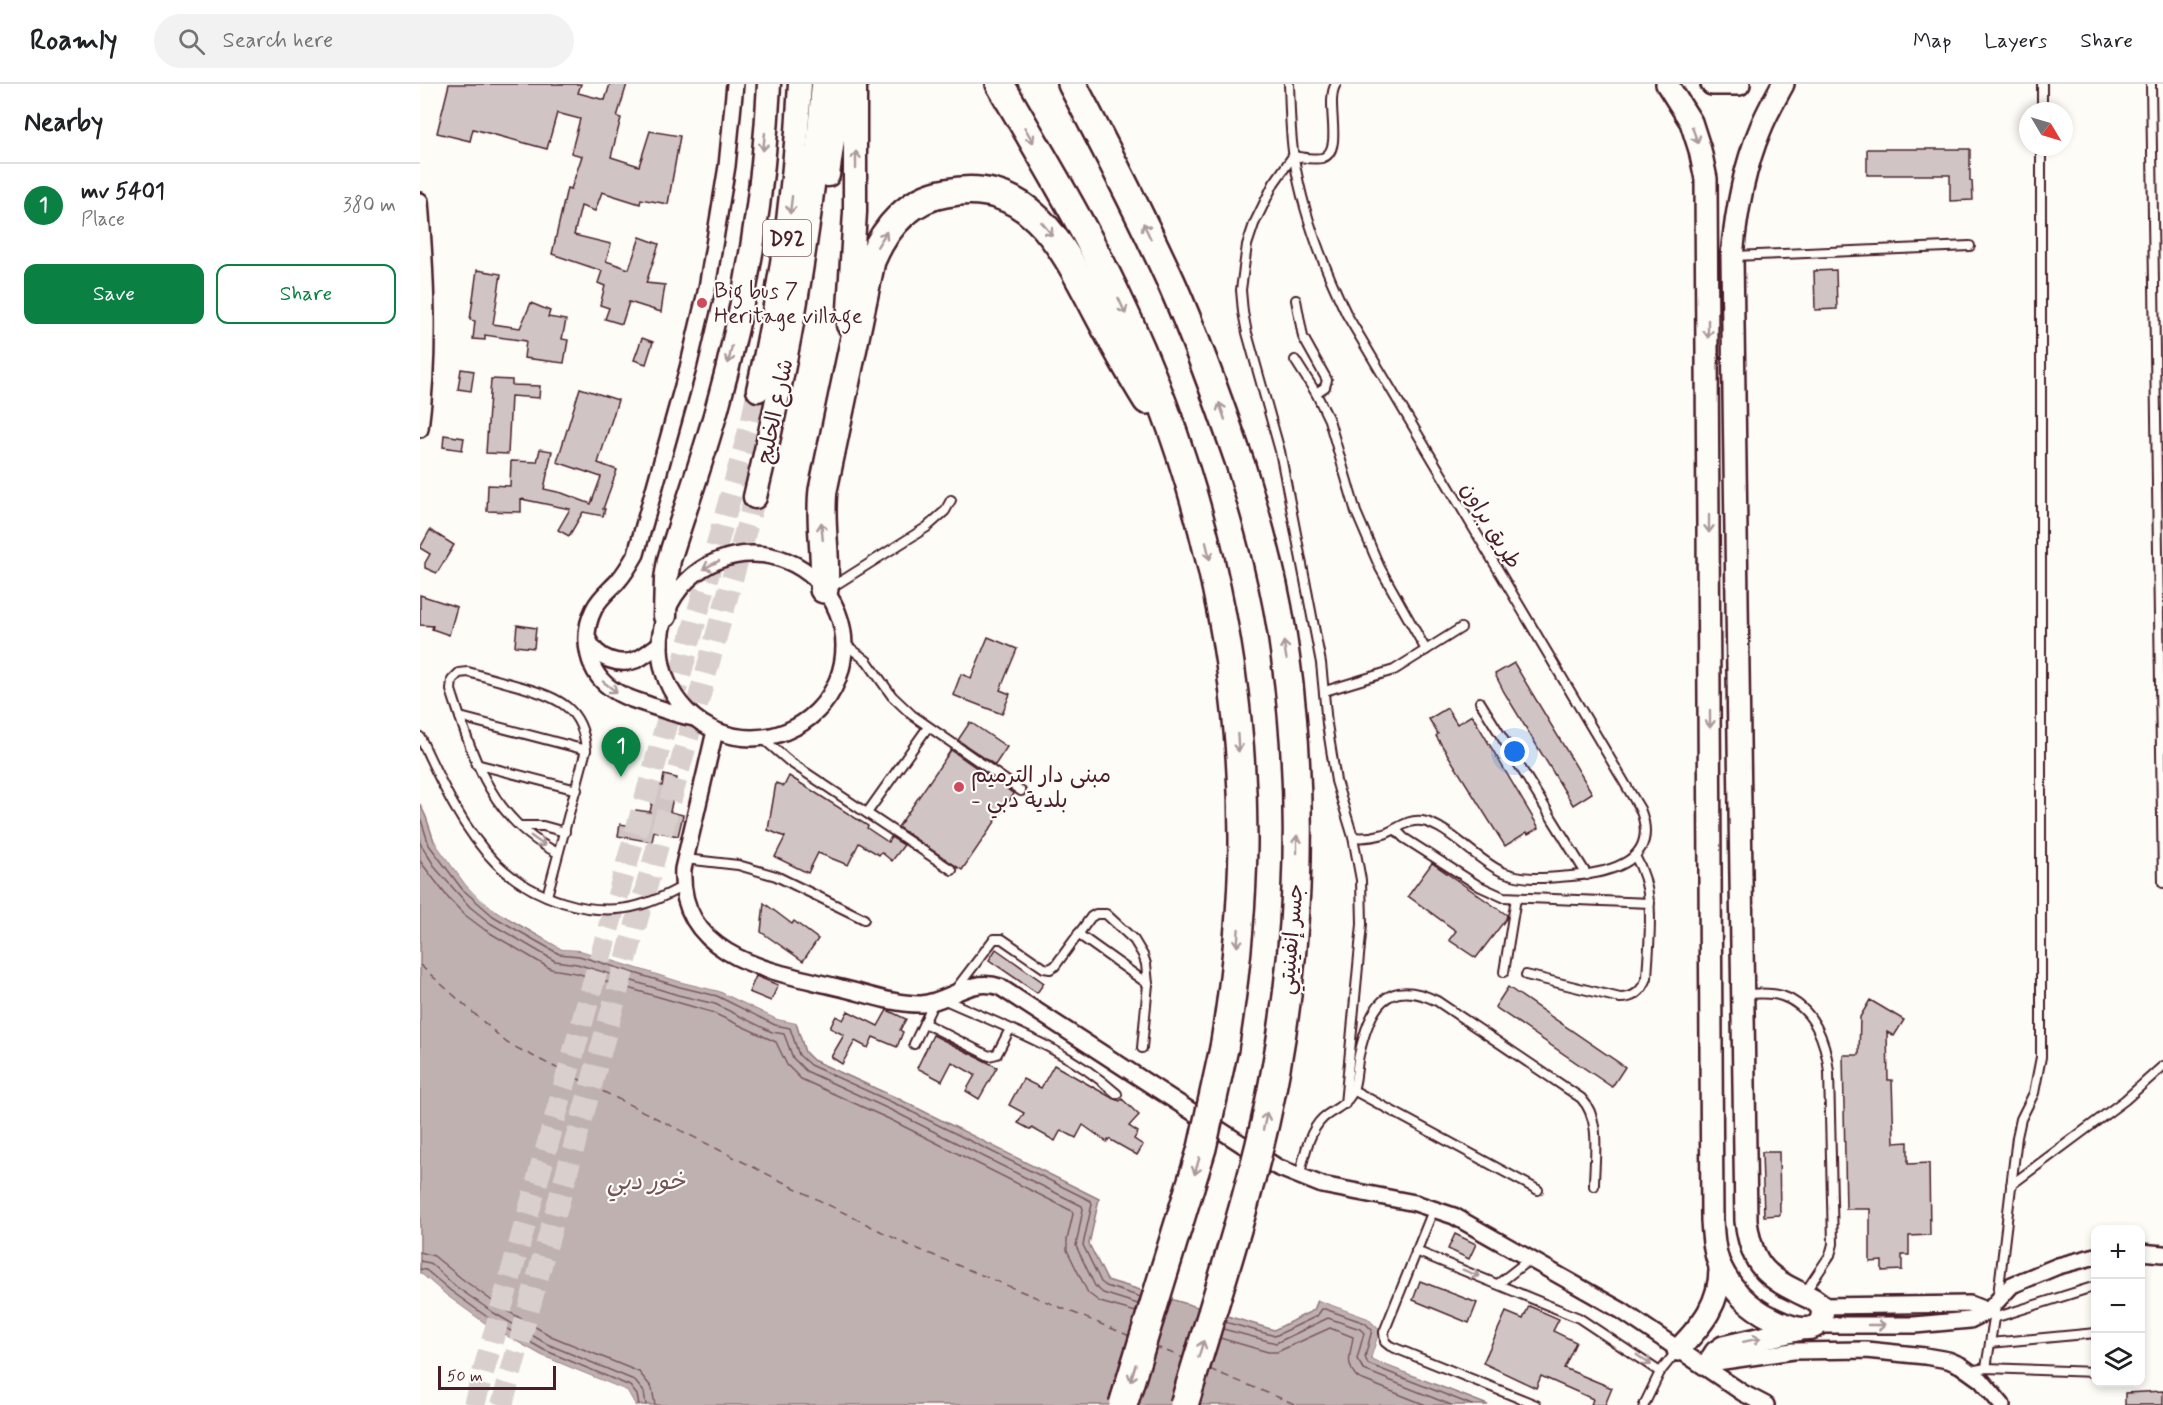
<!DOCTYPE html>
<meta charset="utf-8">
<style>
:root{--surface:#fff;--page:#f2f2f2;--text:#202124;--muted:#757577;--line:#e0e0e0;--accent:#0b8043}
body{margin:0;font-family:Mynerve,"Playpen Sans Arabic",sans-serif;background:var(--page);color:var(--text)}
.controls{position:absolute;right:18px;bottom:18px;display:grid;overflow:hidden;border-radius:12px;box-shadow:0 3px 9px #0003}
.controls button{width:54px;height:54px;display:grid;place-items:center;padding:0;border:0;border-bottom:2px solid var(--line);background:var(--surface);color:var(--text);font:30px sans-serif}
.compass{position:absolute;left:1599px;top:18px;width:54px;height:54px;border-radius:50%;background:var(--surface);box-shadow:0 3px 9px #0003;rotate:128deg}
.scale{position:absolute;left:18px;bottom:15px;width:118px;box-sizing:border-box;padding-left:6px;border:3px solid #4a1f2b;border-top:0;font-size:16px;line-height:21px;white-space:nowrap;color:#4a1f2b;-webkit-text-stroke:4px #fdfcf7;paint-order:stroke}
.you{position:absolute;left:1095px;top:668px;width:21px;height:21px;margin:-15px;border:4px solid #fff;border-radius:50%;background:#1a73e8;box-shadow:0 0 0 9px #1a73e833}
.badge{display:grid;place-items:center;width:39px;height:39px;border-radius:50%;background:var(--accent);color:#fff;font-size:20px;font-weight:700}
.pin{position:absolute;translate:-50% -50px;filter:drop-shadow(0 2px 3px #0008)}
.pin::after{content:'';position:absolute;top:32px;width:21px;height:18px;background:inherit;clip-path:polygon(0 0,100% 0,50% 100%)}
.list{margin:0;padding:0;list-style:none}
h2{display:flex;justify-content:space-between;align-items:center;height:78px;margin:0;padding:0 24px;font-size:26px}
h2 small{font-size:20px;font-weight:400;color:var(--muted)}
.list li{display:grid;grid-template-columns:39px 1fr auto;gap:18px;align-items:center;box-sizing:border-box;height:84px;padding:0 24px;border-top:2px solid var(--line)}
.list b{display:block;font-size:22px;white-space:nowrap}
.list p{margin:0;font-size:20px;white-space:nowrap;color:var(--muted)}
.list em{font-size:20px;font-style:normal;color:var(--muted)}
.actions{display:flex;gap:12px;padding:18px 24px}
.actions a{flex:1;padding:14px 0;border:2px solid var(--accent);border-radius:12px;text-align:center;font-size:21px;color:var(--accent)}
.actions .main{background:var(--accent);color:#fff}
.icon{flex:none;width:33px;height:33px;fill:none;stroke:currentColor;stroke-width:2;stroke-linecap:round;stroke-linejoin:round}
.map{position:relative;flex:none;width:1743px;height:1321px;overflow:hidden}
header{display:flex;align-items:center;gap:36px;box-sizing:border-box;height:84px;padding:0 30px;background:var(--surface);border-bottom:2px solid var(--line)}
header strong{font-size:28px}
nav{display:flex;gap:33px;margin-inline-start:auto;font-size:21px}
.search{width:420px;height:54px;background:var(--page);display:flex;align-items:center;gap:15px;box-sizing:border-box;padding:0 21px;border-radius:33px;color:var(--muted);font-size:22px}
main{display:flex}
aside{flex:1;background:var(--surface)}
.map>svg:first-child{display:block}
.water{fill:#c0b1b1;stroke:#91777b;stroke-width:1.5}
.pier{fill:#fdfcf7}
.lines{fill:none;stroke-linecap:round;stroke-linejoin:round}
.shore{stroke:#795961;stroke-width:1.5}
.ferry{stroke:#73525a;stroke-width:1.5;stroke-dasharray:8 6;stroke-linecap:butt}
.building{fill:#d0c5c4;stroke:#4a1f2b;stroke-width:1.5}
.primary-tunnel{stroke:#d9d0ce;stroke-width:22;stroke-dasharray:22 11;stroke-linecap:butt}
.lane-casing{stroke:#4a1f2b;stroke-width:12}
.street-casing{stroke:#4a1f2b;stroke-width:20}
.secondary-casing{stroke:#4a1f2b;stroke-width:26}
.primary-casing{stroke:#4a1f2b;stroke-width:27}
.highway-casing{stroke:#4a1f2b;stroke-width:32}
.lane{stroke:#fdfcf7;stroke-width:8}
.street{stroke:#fdfcf7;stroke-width:15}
.secondary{stroke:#fdfcf7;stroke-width:21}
.primary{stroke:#fdfcf7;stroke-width:22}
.highway{stroke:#fdfcf7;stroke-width:27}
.highway-bridge-casing{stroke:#4a1f2b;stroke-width:32;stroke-linecap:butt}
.highway-bridge{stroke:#fdfcf7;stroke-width:27}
.oneway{stroke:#ac999b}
.poi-dot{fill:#d1495b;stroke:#fdfcf7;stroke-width:2}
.labels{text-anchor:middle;stroke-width:4.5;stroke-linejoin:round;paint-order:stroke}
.shield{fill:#fdfcf7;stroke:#806168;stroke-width:1.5}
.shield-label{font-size:21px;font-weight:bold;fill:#4a1f2b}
.poi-label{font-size:22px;fill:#4a1f2b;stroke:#fdfcf7;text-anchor:start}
.street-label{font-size:22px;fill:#4a1f2b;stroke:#fdfcf7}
.water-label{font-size:24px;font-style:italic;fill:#73525a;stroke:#fdfcf7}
</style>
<header>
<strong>Roamly</strong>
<div class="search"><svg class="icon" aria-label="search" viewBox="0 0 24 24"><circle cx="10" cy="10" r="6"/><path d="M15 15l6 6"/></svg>Search here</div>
<nav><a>Map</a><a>Layers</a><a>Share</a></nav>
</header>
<main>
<aside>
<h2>Nearby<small></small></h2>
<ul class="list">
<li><span class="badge">1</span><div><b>mv 5401</b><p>Place</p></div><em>380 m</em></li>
</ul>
<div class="actions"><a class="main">Save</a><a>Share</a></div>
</aside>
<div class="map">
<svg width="1743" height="1321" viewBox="0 0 1743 1321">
<rect width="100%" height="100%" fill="#fdfcf7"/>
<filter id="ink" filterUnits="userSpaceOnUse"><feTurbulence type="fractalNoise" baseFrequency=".0167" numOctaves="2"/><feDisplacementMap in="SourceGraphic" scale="12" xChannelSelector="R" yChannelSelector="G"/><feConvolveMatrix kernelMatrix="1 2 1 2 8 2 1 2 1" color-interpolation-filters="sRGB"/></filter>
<g filter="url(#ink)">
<polygon class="water" points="0,720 6,733 14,757 46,801 76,827 98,840 142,865 160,866 262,898 299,907 357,935 376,939 385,968 393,976 479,1015 679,1115 669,1160 687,1196 854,1246 894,1226 898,1216 948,1234 960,1246 951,1275 1068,1321 215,1321 207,1307 122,1272 67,1241 27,1212 0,1189"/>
<g class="pier">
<polygon points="14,757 23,766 49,799 60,811 78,825 143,862 161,864 263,895 300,904 358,932 376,936 376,939 357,935 299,907 262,898 160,866 142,865 77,827 58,813 46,801"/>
<polygon points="0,1189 27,1212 67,1241 122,1272 207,1307 215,1321 210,1321 209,1315 205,1310 121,1275 66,1243 25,1214 0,1193"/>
<polygon points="899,1213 949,1231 962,1244 963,1246 954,1273 1069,1318 1071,1321 951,1275 960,1246 948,1234 898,1216"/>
</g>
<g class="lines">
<g class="shore">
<polyline points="0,733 9,761 42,805 73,832 95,845 139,870 159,872 260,903 297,912 355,941 370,944 379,971 390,981 476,1020 671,1117 672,1120 663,1161 681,1198 686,1202 721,1213"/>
<polyline points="0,759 17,786 50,823 70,839 135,877 157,880 258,911 295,920 352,948 364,950 373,974 386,987 473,1027 662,1122 663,1125 656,1162 675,1202 683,1209 718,1220"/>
<polyline points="0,777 29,815 45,831 65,846 131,885 156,889 291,928 356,958 367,981 381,995 469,1035 652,1127 653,1130 647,1156 647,1166 668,1209 680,1218 716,1228"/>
<polyline points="0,1168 14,1172 41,1194 79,1222 131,1252 219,1288 232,1304 235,1321"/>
<polyline points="0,1177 10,1179 35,1202 74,1229 127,1260 214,1296 224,1308 226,1321"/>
<polyline points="0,1185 6,1186 31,1207 70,1235 124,1266 210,1302 217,1311 219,1321"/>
<polyline points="805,1238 855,1252 897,1232 902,1225 905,1225 945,1239 952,1246 945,1273 948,1280 1052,1321"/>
<polyline points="803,1245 856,1259 908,1234 940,1245 944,1249 937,1275 944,1286 1031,1321"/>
<path d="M800,1254l48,14h9l53,-24 23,9c-2,16 -9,27 5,41l68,27"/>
</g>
<g class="ferry">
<polyline points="0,881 87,959 486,1160 710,1252"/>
<polyline points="734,1262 766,1275"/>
<polyline points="789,1285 877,1321"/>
</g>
</g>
<g class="building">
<polygon points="29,0 161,0 158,9 185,16 190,0 207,0 197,33 201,34 191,73 219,82 230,47 260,52 248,120 221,115 220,120 182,108 175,127 161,122 154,151 191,160 186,177 209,185 220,153 239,160 226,199 245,201 241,228 209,218 202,240 185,235 189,224 180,221 185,202 178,199 182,187 132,170 147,104 151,105 162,72 151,69 160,35 137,29 127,65 53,45 50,57 17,49"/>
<polygon points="1447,65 1550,65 1550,97 1552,97 1553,116 1530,117 1530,91 1447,91"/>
<polygon points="57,186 81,190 73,240 100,244 111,219 130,227 128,233 146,236 142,255 148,256 144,279 104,274 106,257 65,251 65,256 53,255 55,237 50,236"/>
<polygon points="1416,186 1417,225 1395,226 1394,187"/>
<polygon points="222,254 233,258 226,280 214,276"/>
<polygon points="41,285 54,287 51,307 38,305"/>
<polygon points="71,295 92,296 92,301 120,302 119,314 91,312 88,370 66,369"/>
<polygon points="160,304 198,316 178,379 197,386 183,425 185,425 183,432 163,428 149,452 138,446 150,425 101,415 101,428 67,427 68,401 90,402 91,377 117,378 120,365 132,367 124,405 142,409 171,420 181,393 137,378"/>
<polygon points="24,351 44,354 42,366 23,363"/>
<polygon points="10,446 34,461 17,489 5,484 5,479 10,470 0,464"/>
<polygon points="0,511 37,523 29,551 12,545 13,542 0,541"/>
<polygon points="97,541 116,544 114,564 95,562"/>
<polygon points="568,553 597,565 580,606 590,610 582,630 533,611 541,590 551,594"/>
<polygon points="1094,579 1172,709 1153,721 1084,608 1075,590"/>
<polygon points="1027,624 1037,640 1052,631 1119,744 1108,750 1107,748 1085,762 1016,652 1018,650 1009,635"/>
<polygon points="550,638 587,663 575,681 538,656"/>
<polygon points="531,666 594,710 542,786 478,743"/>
<polygon points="244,691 257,694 250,728 263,731 258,752 234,747 232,758 198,752 200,740 213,742 216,726 230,728 236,701 242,702"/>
<polygon points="369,692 448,742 447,744 468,758 471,753 484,761 472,777 461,768 459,771 439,759 428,781 398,769 388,789 355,773 365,753 348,746 356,699 364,702"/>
<polygon points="1012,779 1087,831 1086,835 1056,874 1029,856 1036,847 988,812"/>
<polygon points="344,819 372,840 374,837 398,855 383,877 341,848"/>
<polygon points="576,865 624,899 617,909 569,876"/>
<polygon points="336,892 358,901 351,917 329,908"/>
<polygon points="1088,903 1205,983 1192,1003 1075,923"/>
<polygon points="1450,916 1484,936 1474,952 1467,948 1468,996 1472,996 1474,1059 1488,1058 1488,1080 1509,1079 1510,1151 1489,1152 1489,1171 1482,1171 1482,1186 1462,1187 1462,1177 1450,1178 1450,1125 1426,1125 1423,971 1439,971 1440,933"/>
<polygon points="467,926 486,935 480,946 483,948 477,963 453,953 448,964 435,957 422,980 411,973 424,951 410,944 416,932 423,936 428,927 458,942"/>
<polygon points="513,951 577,983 559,1015 546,1007 555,991 532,978 522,997 497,984"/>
<polygon points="634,981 694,1015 700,1017 702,1015 719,1031 709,1042 718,1048 714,1055 723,1061 717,1071 689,1055 687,1058 663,1041 656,1054 641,1046 635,1057 612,1044 611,1046 598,1039 604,1029 589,1021 603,995 621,1004"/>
<polygon points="1342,1068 1359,1068 1360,1131 1344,1132"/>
<polygon points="1035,1150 1056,1160 1049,1175 1028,1165"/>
<polygon points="1000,1197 1057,1219 1049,1239 993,1216"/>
<polygon points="1109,1222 1139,1235 1133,1247 1156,1258 1144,1284 1192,1304 1185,1321 1171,1321 1173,1315 1121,1292 1116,1304 1063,1279 1086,1228 1103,1235"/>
<polygon points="1743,1307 1743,1321 1705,1321 1705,1309"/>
</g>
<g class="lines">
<g class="primary-tunnel">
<polyline points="54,1321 331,340 338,306"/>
<polyline points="82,1321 335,413"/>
</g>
<defs>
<g id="lane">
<path d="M869,0c1,24 1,50 5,74 9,56 28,106 53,157l293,494c21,52 -30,64 -69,67 -24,2 -45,5 -68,-4 -26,-11 -55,-47 -81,-51 -15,-2 -24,8 -38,13 -10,3 -21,4 -31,3"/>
<path d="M916,0c-12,18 9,67 -14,74 -9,2 -20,-1 -29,-2l-19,27 -20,41 -7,21 -6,45 2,22 4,21 33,118 41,212 6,61 9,57 17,56 8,43 1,44 -17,180"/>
<polyline points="1731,0 1743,799"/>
<polyline points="1622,27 1622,0"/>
<polyline points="1314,172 1550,162"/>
<polyline points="876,216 883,253 907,296 905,303 896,309"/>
<polyline points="875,276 896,309 909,336 936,428 960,484 1006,566"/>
<polyline points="409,505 507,443 525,427 531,416"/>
<polyline points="424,559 447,577 472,612 492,631 601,707"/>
<polyline points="905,607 974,586 1041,544"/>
<polyline points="1060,618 1167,791"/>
<polyline points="40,633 166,666"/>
<path d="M0,653c20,43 42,92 76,126 36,35 95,56 144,42 15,-4 29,-11 42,-18"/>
<polyline points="341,653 370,678 532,786"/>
<polyline points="56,680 157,706"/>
<polyline points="447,729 508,643"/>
<polyline points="100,742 123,742 145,748"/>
<polyline points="975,745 984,754 1059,802 1083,813 1230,819"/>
<polyline points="265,775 318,781 356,792 444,835"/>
<path d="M127,812l39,-146c-3,-42 -27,-52 -64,-63 -18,-5 -36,-10 -54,-15l-9,1 -7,7 -1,10c22,67 39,129 107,163"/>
<polyline points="658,850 728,900"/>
<polyline points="1084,888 1096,814"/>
<path d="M1106,891l94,23c14,0 22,-7 27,-20 2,-41 10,-85 -12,-122"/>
<polyline points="536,905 574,855 582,855 624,884 630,885 635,882 671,833 676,830 686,830 714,856 723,871 726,880 728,900 722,964"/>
<path d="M1324,910c12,0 27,-2 38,2 32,11 44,46 47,76l4,172 -3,11 -26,39"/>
<path d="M523,915c60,27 125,50 174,95"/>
<polyline points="504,939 569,972 577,970 590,945"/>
<polyline points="494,960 514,918"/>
<polyline points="933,1006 1118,1106"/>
<path d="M879,1093c5,-19 9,-45 24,-59 9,-8 21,-11 28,-23 6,-11 5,-27 8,-40 11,-47 26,-79 78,-54l144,97c21,22 13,59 13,88"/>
<polyline points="1591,1101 1705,1016 1743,982"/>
<polyline points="1014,1124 964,1248 965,1258 970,1262 1116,1321"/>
<polyline points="996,1167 1159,1234 1240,1288"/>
<polyline points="1078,1200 1110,1175"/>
<polyline points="1574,1234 1676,1202"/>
<polyline points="1570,1259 1676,1249"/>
<polyline points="1566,1284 1579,1203 1597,1053 1601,1035 1614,1009 1621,973 1621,63"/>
<polyline points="1550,1287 1566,1284 1676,1288"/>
<polyline points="1224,1321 1240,1288 1257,1267"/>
</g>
<g id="street">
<path d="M0,117c6,76 10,152 0,228"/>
<circle cx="332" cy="562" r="92"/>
<path d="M168,555c8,20 33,29 52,19 7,-4 14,-10 20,-14"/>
<path d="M274,634c-16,-3 -30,-8 -45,-13 -11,-4 -24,-7 -34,-14 -28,-16 -35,-54 -21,-82 6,-12 16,-19 24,-28 7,-8 13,-18 18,-27l52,-186 19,-80 20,-122 8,-82"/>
<path d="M295,647l-32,138c-5,90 92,103 158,119 26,6 55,17 81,16 28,-3 49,-27 78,-17l277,180 45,18 93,18 39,13 168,95 121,82 23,12"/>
<polyline points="1720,1168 1743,1170"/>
<polyline points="1401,1222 1550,1220 1568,1227"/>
<polyline points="1398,1241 1495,1241 1550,1236 1568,1227 1592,1201 1638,1182 1676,1172"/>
<polyline points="1283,1280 1373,1267 1446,1266 1505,1272 1528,1276 1540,1281 1561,1296 1582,1321"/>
</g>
<g id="secondary">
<path d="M1247,0l24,38 9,28 6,29 6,1041c1,16 2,32 8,46 6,13 17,28 28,37 13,11 57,37 71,20 4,-5 4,-11 2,-17 -6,-8 -16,-10 -25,-15 -34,-16 -45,-32 -50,-70l-14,-965c4,-42 11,-86 28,-126 6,-16 15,-31 23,-46"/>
<polyline points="1292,0 1319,0"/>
<path d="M1258,1266c24,-25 43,-47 42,-84"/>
<polyline points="1289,1279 1296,1268 1303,1263 1381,1245"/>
</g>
<g id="primary">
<polyline points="408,91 421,0"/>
<polyline points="428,241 435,128 435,0"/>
<path d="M338,306c23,-101 37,-202 42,-306"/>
<path d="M335,413c33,-136 58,-273 68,-413"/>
<path d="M245,532l1,-37 3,-19c16,-51 34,-101 48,-152 29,-103 47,-217 52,-324"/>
</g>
<g id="highway">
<path d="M580,0c40,69 82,138 116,210 82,171 128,361 127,551 -1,68 -8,136 -19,203"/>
<path d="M652,0c35,66 69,132 100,200 26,59 48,121 69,182"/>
<path d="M404,505c3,-33 -5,-66 -1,-99l48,-229c14,-33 38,-62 75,-68 85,-17 118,56 151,119 16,30 32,59 50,88"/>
</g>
</defs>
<use href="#lane" class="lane-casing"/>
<use href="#street" class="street-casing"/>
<use href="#secondary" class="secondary-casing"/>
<use href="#primary" class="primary-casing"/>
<use href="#highway" class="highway-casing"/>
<use href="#lane" class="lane"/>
<use href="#street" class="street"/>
<use href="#secondary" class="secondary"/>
<use href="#primary" class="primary"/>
<use href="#highway" class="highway"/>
<defs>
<g id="highway-bridge">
<polyline points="703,1321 782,1064 804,964"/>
<path d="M764,1321c28,-94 59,-187 81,-282 34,-153 42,-315 20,-469 -8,-64 -25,-126 -44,-188"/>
</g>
</defs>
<use href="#highway-bridge" class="highway-bridge-casing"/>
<use href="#highway-bridge" class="highway-bridge"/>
</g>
<defs><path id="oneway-shaft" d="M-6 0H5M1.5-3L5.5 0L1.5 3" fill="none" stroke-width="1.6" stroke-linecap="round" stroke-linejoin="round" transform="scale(1.5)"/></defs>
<g class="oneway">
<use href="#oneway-shaft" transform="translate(609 51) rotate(60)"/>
<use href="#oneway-shaft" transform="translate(1275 51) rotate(70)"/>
<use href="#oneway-shaft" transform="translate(344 58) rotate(96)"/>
<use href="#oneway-shaft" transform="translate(436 76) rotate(-90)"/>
<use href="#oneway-shaft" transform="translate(371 121) rotate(97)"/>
<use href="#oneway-shaft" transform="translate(627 145) rotate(51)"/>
<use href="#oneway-shaft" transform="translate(727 147) rotate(-115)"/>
<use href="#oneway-shaft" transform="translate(462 155) rotate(-58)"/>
<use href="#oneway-shaft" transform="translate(702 222) rotate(66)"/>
<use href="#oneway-shaft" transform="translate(1288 245) rotate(90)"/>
<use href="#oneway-shaft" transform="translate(310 271) rotate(102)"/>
<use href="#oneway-shaft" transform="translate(802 327) rotate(-109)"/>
<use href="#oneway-shaft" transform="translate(1289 440) rotate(90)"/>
<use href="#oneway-shaft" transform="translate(402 447) rotate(-95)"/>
<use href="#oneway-shaft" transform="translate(788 467) rotate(77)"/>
<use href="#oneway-shaft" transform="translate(291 481) rotate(153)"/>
<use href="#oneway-shaft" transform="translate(865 566) rotate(-99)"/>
<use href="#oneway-shaft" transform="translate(190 603) rotate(38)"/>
<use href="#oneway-shaft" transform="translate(1290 635) rotate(90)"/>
<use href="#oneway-shaft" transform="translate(818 659) rotate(86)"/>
<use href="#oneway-shaft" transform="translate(118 757) rotate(35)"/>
<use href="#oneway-shaft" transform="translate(877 760) rotate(-90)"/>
<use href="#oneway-shaft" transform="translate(818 854) rotate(94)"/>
<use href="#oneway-shaft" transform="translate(845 1037) rotate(-78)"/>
<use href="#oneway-shaft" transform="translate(777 1082) rotate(106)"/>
<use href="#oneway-shaft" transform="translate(1051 1189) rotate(22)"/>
<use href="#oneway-shaft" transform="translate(1457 1241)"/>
<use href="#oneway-shaft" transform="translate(1332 1256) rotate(-12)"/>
<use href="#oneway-shaft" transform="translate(781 1265) rotate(-73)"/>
<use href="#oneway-shaft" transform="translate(1224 1276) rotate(35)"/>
<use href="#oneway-shaft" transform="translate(713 1289) rotate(107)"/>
</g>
</g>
<g class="poi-dot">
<circle cx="282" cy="219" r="6"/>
<circle cx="539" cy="703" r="6"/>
</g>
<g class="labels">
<rect class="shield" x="343" y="136" width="48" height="36" rx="4.5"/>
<g class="shield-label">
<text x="367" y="161">D92</text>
</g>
<g class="poi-label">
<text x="294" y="214">Big bus 7<tspan x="294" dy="25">Heritage village</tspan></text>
<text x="551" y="698">مبنى دار الترميم<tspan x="551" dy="25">- بلدية دبي</tspan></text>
</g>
<g class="street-label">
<text transform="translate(354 327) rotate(-78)" y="8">شارع الخليج</text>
<text transform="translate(1072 441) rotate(59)" y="8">طريق براون</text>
<text transform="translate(870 855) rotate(-85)" y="8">جسر إنفينيتي</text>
</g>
<g class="water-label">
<text x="226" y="1105">خور دبي</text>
</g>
</g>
</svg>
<div class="controls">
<button>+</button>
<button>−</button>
<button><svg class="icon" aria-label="layers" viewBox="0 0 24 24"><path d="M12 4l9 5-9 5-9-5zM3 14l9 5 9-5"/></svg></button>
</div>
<svg class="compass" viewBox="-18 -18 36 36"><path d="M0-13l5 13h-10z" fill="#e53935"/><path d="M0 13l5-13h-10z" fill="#757577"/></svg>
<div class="scale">50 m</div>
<div class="you"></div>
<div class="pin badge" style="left:201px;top:693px">1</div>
</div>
</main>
